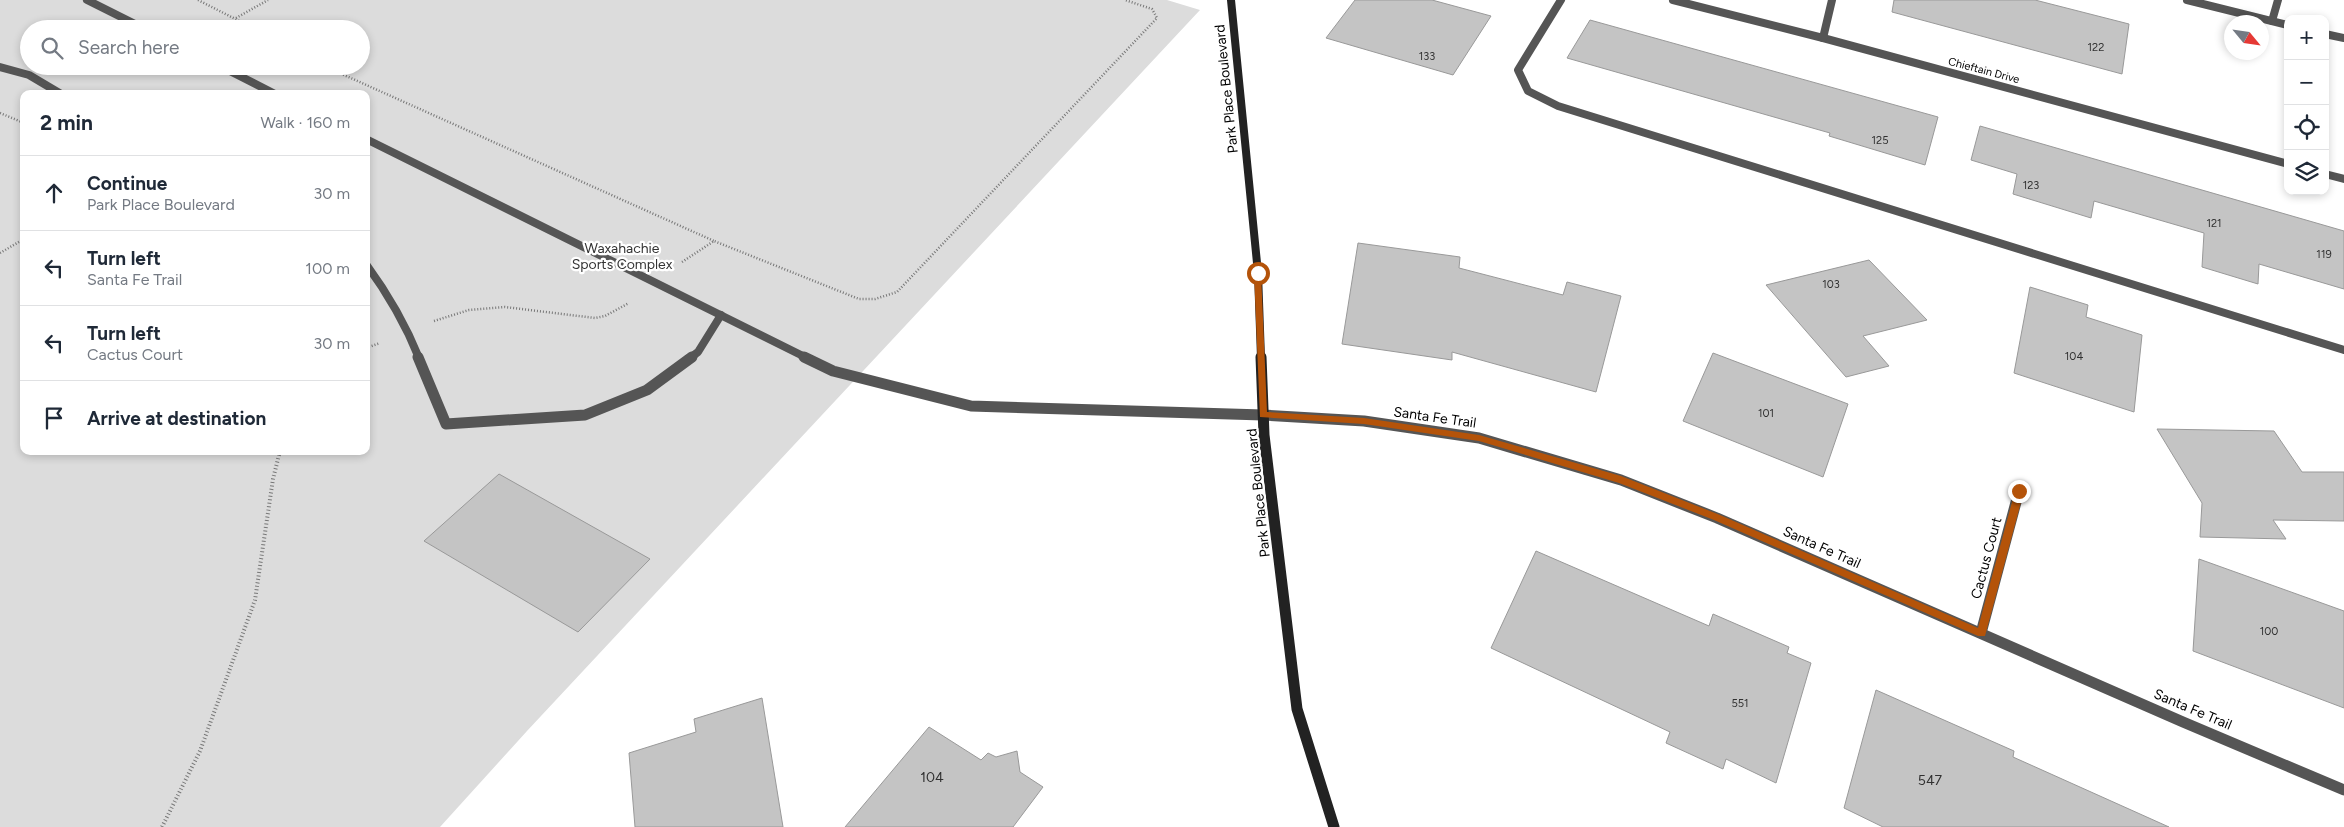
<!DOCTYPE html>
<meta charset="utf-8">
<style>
:root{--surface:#fff;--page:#f6f6f7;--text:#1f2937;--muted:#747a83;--line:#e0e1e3}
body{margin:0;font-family:Figtree,sans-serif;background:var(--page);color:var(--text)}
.controls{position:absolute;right:15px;top:15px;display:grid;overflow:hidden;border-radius:10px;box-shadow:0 2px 8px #0003}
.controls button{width:45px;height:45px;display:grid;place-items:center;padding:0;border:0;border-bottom:1px solid var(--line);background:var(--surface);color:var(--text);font:25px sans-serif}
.compass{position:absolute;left:2224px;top:15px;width:45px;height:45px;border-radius:50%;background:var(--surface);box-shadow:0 2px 8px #0003;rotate:119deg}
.stop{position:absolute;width:15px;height:15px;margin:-11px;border:4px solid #b45309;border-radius:50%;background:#fff}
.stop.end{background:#b45309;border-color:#fff;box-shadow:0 1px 5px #0008}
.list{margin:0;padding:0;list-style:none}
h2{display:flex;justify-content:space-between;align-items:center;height:65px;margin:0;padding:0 20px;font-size:21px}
h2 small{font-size:16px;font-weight:400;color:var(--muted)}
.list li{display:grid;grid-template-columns:32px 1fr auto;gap:15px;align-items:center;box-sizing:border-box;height:75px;padding:0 20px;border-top:1px solid var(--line)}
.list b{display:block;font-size:19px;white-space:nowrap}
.list p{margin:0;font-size:16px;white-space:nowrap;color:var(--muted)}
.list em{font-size:16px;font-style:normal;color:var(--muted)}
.icon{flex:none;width:28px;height:28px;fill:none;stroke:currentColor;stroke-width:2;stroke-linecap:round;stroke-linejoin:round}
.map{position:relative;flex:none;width:2344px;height:827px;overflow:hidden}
.search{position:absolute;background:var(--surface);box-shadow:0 2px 8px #0003;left:20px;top:20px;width:350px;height:55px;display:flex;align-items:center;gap:12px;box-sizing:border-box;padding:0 18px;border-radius:28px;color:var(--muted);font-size:19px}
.panel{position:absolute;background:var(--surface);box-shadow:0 2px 8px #0003;left:20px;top:90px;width:350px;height:365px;border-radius:10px}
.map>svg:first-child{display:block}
.green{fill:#dcdcdc;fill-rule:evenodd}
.building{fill:#c4c4c4;stroke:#999}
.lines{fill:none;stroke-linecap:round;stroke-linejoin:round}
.path-far1{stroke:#777;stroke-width:2.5;stroke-dasharray:1 2;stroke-linecap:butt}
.path{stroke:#777;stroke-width:4;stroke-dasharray:1 2.5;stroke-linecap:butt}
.lane-far1{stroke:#555;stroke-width:8}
.lane{stroke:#555;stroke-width:11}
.street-far1{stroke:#555;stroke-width:8}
.street{stroke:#555;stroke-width:11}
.secondary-far1{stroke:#222;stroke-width:8}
.secondary{stroke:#222;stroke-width:11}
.route{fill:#b45309}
.labels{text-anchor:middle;stroke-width:4.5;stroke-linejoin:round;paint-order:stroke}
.number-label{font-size:11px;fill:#313131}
.far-street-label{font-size:11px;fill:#000;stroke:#fff}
.street-label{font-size:14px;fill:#000;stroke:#fff}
.park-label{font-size:14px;fill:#333;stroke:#fff}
.near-number-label{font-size:14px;fill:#313131}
</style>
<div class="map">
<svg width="2344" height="827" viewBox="0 0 2344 827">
<rect width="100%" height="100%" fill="#fff"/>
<path class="green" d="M0,0h1167l33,10 -673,721 -87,96h-440zM29,29h332v37h-332zM24,94h342v357h-342z"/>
<g class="building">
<polygon points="1355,0 1432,0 1491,16 1453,75 1326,38"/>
<polygon points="1894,0 2035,0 2129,24 2122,74 1892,12"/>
<polygon points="1590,20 1938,117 1925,165 1829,136 1830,133 1567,58"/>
<polygon points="1980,126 2344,231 2344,289 2259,264 2258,284 2202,267 2204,233 2094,201 2091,218 2013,194 2017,174 1971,160"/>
<polygon points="1358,243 1460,257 1459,268 1563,295 1567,282 1621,296 1596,392 1452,352 1452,360 1342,344"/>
<polygon points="1869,260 1927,320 1863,336 1889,366 1846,377 1766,285"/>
<polygon points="2030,287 2088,305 2086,317 2142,335 2134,412 2014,373"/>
<polygon points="1713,353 1848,404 1823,477 1683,421"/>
<polygon points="2157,429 2274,431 2302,472 2344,472 2344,521 2273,520 2286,539 2200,537 2202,503"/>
<polygon points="499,474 650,559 578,632 424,541"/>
<polygon points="1536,551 1709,626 1713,614 1789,647 1787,653 1811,663 1776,783 1726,759 1723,769 1666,743 1670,732 1491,648"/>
<polygon points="2199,559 2344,611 2344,708 2193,651"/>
<polygon points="1876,690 2014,751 2013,757 2169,827 1883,827 1844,808"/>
<polygon points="762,698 783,827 635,827 629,753 696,732 694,719"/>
<polygon points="929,727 981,760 988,753 996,757 1017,751 1020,772 1043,787 1013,827 845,827"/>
</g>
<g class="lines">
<g class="path-far1">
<polyline points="198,0 255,29"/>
<polyline points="236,18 268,0"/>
<polyline points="324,66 714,241"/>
<polyline points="0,113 24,123"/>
<polyline points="0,253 24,239"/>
<polyline points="682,262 714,241 859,299 875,299 897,292 1157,18 1152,9 1125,0"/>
<polyline points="434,321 469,310 505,307 595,318 605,316 629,303"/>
<polyline points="366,348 380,343"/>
</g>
<polyline class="path" points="162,827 200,751 255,600 273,479 280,451"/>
<g class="lane-far1">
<polyline points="87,0 145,29"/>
<polyline points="1561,0 1518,70 1528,91 1558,106 2344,350"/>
<polyline points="2187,0 2288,25"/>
<polyline points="2272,21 2278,0"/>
<polyline points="2325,34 2344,38"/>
<polyline points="220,66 275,94"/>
<polyline points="0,67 29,75 61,94"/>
<polyline points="366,139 807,358"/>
<path d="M366,264c22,30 39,59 53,94"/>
<polyline points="690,358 698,352 721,315"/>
</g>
<g class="lane">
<polyline points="418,357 446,424 585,415 647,390 692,357"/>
<polyline points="804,357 833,371 971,406 1263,415"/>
</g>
<g class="street-far1">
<polyline points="1673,0 1823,38 2288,164"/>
<polyline points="1823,38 1832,0"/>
<polyline points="2325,174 2344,179"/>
</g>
<g class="street">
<polyline points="1263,415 1364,421 1479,438 1621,480 1717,518 2183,722 2344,790"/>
<polyline points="1981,633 2019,491"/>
</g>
<polyline class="secondary-far1" points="1231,0 1258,273 1261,358"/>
<polyline class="secondary" points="1261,357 1264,435 1297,709 1334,827"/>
</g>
<polygon class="route" points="1258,270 1261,273 1267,412 1364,418 1479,435 1621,476 1720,515 1978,628 2015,491 2019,487 2022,488 2024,491 1985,636 1978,636 1714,520 1619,483 1479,441 1364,424 1260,417 1254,273"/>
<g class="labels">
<g class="number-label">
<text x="2096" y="51">122</text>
<text x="1427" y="60">133</text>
<text x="1880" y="144">125</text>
<text x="2031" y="189">123</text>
<text x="2214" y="227">121</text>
<text x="2324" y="258">119</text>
<text x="1831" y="288">103</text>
<text x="2074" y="360">104</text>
<text x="1766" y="417">101</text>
<text x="2269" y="635">100</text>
<text x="1740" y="707">551</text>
</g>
<g class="far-street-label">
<text transform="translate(1984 70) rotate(15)" y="4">Chieftain Drive</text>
</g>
<g class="street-label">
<text transform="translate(1226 89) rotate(-96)" y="5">Park Place Boulevard</text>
<text transform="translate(1435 417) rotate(8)" y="5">Santa Fe Trail</text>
<text transform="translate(1258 493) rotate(-96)" y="5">Park Place Boulevard</text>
<text transform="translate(1822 547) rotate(24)" y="5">Santa Fe Trail</text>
<text transform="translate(1986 558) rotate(-75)" y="5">Cactus Court</text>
<text transform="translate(2193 709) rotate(23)" y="5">Santa Fe Trail</text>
</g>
<g class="park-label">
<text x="622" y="253">Waxahachie<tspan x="622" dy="16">Sports Complex</tspan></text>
</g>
<g class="near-number-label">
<text x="932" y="782">104</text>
<text x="1930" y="785">547</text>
</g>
</g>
</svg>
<div class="controls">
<button>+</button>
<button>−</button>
<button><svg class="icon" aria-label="locate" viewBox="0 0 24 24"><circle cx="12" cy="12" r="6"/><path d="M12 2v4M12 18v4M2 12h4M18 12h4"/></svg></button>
<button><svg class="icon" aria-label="layers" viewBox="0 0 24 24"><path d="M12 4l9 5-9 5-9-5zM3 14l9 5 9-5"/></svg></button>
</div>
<svg class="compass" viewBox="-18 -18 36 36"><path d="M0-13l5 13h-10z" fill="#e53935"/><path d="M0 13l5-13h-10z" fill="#747a83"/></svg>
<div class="stop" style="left:1258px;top:273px"></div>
<div class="stop end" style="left:2019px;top:491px"></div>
<div class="search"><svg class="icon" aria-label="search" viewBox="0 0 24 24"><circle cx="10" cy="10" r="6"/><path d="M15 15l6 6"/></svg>Search here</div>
<section class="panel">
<h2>2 min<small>Walk · 160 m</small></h2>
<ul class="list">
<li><svg class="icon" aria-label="ahead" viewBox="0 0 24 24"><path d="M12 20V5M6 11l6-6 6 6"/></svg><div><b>Continue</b><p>Park Place Boulevard</p></div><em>30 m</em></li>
<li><svg class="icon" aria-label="left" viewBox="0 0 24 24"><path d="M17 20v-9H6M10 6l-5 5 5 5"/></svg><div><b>Turn left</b><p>Santa Fe Trail</p></div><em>100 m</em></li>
<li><svg class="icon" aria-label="left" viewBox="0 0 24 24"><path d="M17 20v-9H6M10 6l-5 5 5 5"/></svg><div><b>Turn left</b><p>Cactus Court</p></div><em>30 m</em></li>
<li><svg class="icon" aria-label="arrive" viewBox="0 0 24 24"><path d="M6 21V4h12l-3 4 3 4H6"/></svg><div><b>Arrive at destination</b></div></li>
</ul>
</section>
</div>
